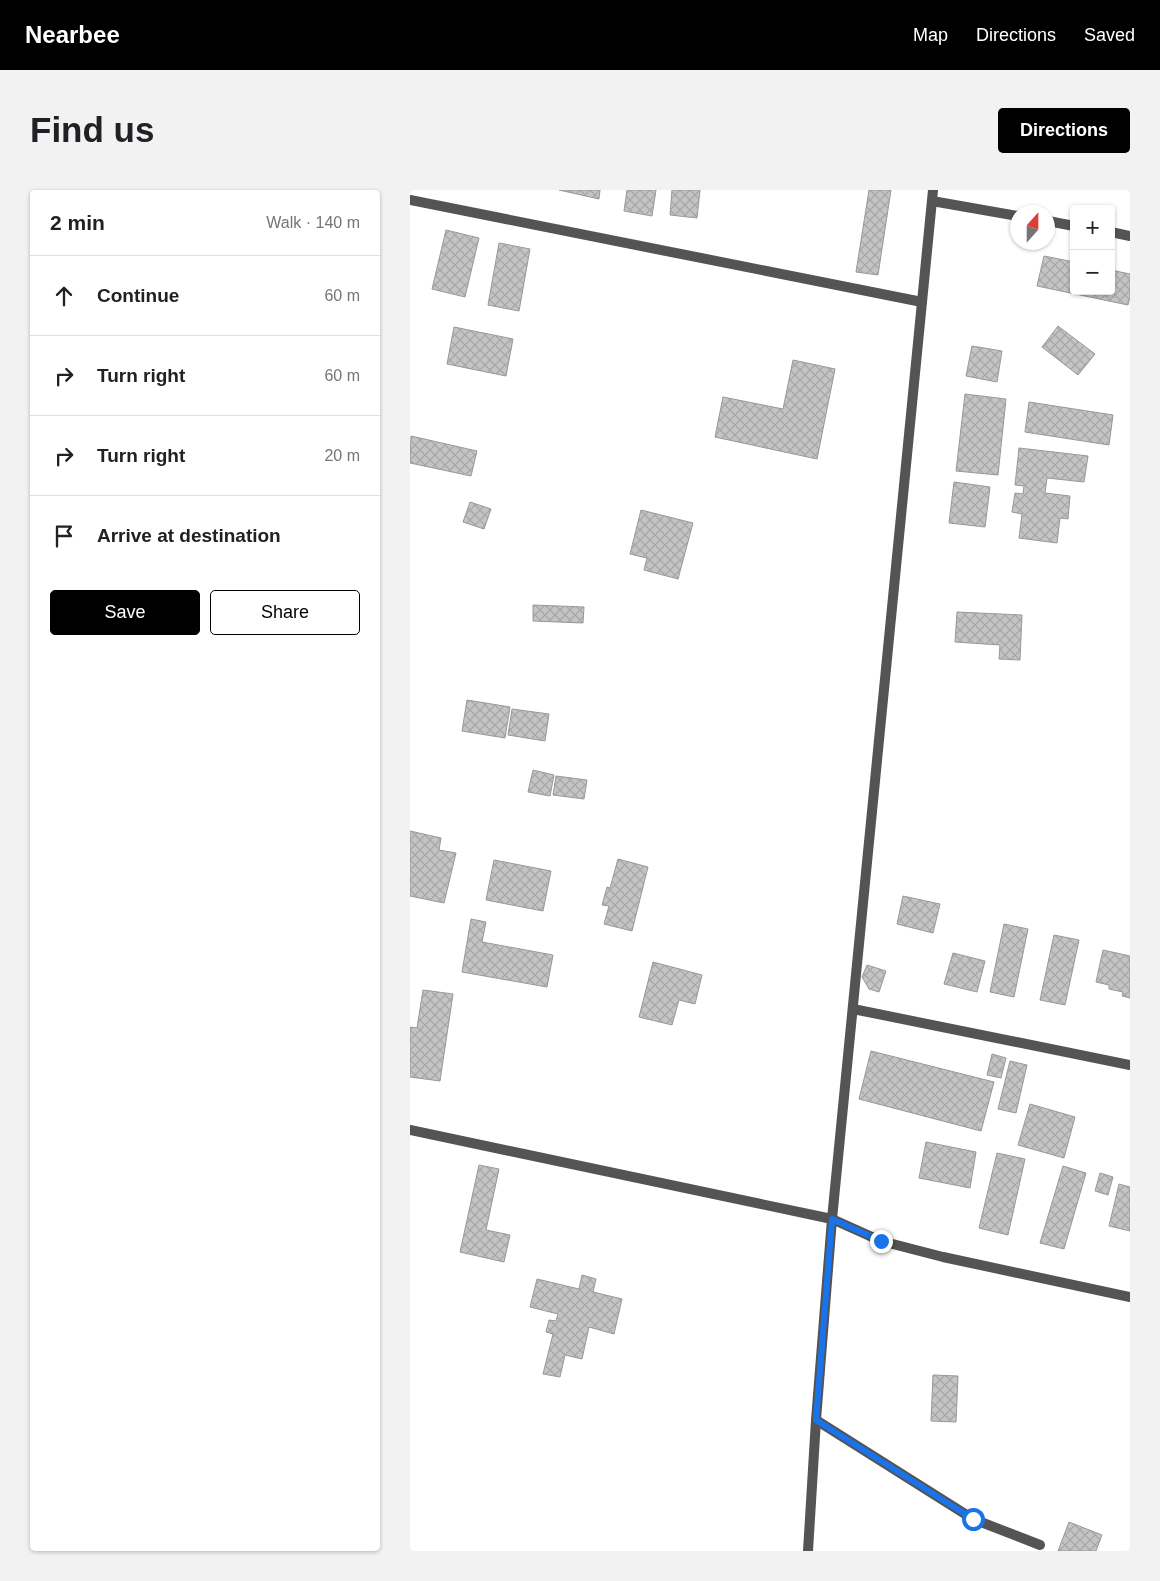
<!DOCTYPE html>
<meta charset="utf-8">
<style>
:root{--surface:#fff;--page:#f2f2f2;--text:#202124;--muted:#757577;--line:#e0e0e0;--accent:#000}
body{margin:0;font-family:Helvetica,sans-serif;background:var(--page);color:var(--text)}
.controls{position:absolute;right:15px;top:15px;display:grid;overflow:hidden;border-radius:5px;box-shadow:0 1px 4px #0004}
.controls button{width:45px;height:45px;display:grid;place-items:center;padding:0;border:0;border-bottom:1px solid var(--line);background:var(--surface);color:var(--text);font:25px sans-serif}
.compass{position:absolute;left:600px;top:15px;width:45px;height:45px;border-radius:50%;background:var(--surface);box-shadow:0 1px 4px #0004;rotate:21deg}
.stop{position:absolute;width:15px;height:15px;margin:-11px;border:4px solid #1a73e8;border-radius:50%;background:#fff}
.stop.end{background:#1a73e8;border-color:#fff;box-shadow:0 1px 5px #0008}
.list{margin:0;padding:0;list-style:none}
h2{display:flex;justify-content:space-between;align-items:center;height:65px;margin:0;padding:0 20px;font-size:21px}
h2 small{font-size:16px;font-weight:400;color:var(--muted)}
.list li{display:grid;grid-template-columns:32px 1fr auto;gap:15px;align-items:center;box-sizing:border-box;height:80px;padding:0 20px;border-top:1px solid var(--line)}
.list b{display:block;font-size:19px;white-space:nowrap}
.list em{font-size:16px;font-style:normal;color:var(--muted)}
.actions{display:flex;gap:10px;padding:15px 20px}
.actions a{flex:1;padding:11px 0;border:1px solid var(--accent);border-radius:5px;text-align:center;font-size:18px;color:var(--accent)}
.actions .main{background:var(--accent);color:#fff}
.icon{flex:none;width:28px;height:28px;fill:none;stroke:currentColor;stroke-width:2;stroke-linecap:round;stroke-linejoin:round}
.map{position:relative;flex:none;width:720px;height:1361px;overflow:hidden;border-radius:5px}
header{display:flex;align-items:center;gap:30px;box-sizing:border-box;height:70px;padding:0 25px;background:var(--accent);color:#fff}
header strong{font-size:24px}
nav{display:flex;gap:28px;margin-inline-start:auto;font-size:18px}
.intro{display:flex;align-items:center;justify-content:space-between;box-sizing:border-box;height:120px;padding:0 30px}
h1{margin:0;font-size:35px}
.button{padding:12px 22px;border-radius:5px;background:var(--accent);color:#fff;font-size:18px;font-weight:700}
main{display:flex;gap:30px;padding:0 30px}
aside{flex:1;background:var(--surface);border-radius:5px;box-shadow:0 1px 4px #0004}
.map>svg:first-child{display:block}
.building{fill:url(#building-cross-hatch);stroke:#989898}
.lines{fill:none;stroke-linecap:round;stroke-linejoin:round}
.service{stroke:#545454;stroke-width:10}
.minor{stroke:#545454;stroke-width:10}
.route{stroke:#1a73e8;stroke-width:6}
</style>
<header>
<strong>Nearbee</strong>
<nav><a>Map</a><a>Directions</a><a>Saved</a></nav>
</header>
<div class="intro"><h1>Find us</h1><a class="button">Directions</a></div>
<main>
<aside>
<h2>2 min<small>Walk · 140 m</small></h2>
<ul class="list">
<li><svg class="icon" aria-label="ahead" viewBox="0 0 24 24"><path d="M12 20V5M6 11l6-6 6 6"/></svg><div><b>Continue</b></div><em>60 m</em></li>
<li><svg class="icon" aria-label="right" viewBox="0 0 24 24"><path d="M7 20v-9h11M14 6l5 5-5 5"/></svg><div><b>Turn right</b></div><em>60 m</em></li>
<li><svg class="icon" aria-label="right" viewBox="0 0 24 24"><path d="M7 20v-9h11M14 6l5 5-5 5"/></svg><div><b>Turn right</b></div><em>20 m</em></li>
<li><svg class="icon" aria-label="arrive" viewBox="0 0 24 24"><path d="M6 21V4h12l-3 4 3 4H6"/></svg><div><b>Arrive at destination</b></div></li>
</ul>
<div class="actions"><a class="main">Save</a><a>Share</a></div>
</aside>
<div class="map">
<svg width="720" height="1361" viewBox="0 0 720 1361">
<defs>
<pattern id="building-cross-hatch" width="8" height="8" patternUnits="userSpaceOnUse" patternTransform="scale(1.25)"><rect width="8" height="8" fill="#c4c4c4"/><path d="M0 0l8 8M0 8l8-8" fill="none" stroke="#a7a7a7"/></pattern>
</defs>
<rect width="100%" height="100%" fill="#fff"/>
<g class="building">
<polygon points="149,0 190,0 189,9"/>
<polygon points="217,0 246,0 242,26 214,21"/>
<polygon points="262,0 290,0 287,28 260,25"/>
<polygon points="459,0 481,0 468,85 446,82"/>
<polygon points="36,40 69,48 55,107 22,99"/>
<polygon points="89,53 120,59 109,121 78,115"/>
<polygon points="634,66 664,72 664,101 701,101 701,80 720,84 720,107 718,115 627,96"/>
<polygon points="648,136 685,164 668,185 632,157"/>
<polygon points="44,137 103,149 96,186 37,174"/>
<polygon points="562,156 592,161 587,192 556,186"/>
<polygon points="383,170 425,179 407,269 305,247 313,207 373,219"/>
<polygon points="555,204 596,209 588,285 546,281"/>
<polygon points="619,212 703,225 699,255 615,242"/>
<polygon points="1,246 67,261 61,286 0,273"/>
<polygon points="609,258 678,266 674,292 637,288 635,303 660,306 658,329 650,328 647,353 609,348 612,324 602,322 605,303 613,304 614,296 605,295"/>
<polygon points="544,292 580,297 575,337 539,333"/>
<polygon points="60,312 81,319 74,339 53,332"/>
<polygon points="231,320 283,333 268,389 234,380 237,368 220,364"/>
<polygon points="123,415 174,417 173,433 123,431"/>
<polygon points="547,422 612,425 610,470 589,469 590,455 545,452"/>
<polygon points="57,510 100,517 95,548 52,541"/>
<polygon points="102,519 139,524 135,551 98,545"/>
<polygon points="123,580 144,585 140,606 118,602"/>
<polygon points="146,586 177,590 174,609 143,605"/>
<polygon points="0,641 31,648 29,660 46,663 34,713 0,706"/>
<polygon points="208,669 238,677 222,741 194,734 199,716 192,715 197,697 200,698"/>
<polygon points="84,670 141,681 133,721 76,710"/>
<polygon points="493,706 530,714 523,743 487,734"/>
<polygon points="61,729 76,732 72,752 143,765 137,797 52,782"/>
<polygon points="594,734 618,739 604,807 580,802"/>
<polygon points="644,745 669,750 655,815 630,810"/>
<polygon points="693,760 720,766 720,808 712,806 713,802 699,799 699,795 686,792"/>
<polygon points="543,763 575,771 567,802 534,794"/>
<polygon points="243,772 292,785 285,814 269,810 262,835 229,827"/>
<polygon points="457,775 476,781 469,802 459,799 452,787"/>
<polygon points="13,800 43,804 30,891 0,887 0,837 7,838"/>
<polygon points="461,861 584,892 571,941 449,909"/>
<polygon points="582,864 596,868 591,888 577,885"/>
<polygon points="600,871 617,875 606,923 588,919"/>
<polygon points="620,914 665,927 654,968 608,955"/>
<polygon points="516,952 566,962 560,998 509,988"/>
<polygon points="587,963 615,969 598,1045 569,1038"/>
<polygon points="69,975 89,979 76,1040 100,1045 94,1072 50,1062"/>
<polygon points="653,976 676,983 654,1059 630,1053"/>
<polygon points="690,983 703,987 698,1005 685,1001"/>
<polygon points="709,994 720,997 720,1041 699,1036"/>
<polygon points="172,1085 186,1089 183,1102 212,1109 204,1144 179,1137 172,1169 155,1165 150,1187 133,1184 143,1144 136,1142 139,1130 146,1131 148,1124 120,1117 127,1089 169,1099"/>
<polygon points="523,1185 548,1186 546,1232 521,1231"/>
<polygon points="659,1332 692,1345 686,1361 648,1361"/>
</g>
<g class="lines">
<g class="service">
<polyline points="522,11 608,26"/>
<polyline points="638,31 664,36"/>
<polyline points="701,42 720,46"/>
<polyline points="406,1230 563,1329 630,1355"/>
</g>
<g class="minor">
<polyline points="0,10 512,112"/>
<polyline points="443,819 720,875"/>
<polyline points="0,940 422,1029 471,1051 533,1067 720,1107"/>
<polyline points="398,1361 406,1230 422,1029 523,0"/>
</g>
</g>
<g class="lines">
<polyline class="route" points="471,1051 422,1029 406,1230 563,1329"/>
</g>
</svg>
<div class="controls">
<button>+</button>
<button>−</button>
</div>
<svg class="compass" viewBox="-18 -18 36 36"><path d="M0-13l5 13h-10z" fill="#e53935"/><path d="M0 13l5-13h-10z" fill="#757577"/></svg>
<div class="stop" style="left:563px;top:1329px"></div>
<div class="stop end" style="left:471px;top:1051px"></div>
</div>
</main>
